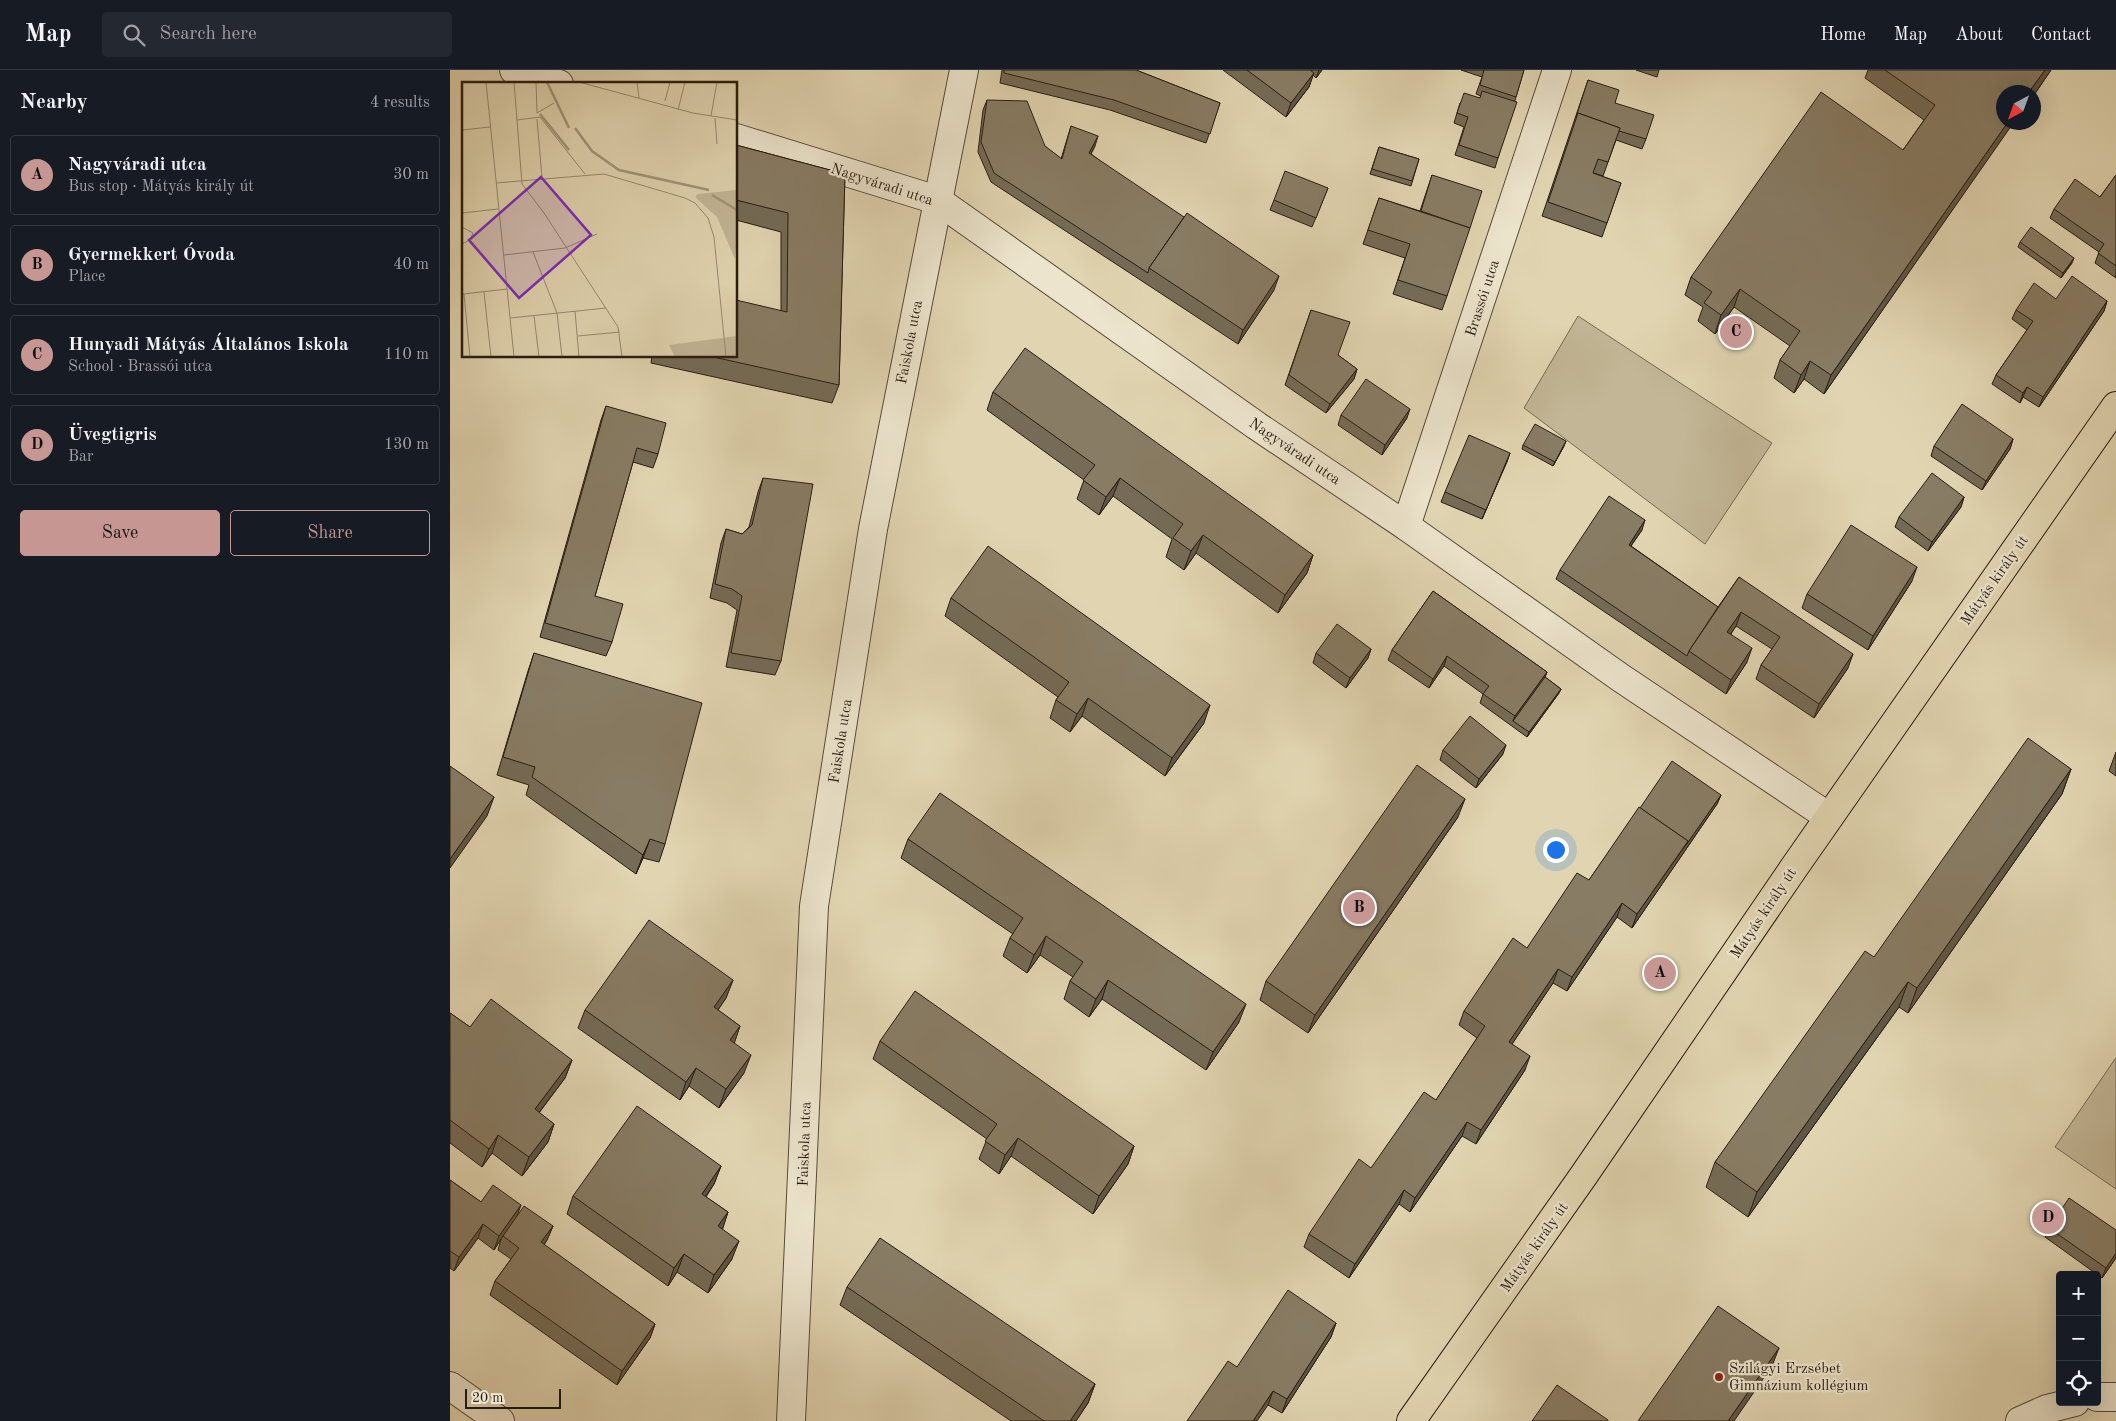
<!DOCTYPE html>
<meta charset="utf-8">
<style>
:root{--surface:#171b24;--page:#242831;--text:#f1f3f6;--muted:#9ea1a6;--line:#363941;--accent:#c59692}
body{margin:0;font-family:"Old Standard TT",serif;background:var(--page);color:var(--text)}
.controls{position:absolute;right:15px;bottom:15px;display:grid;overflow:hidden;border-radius:5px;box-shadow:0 5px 20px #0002}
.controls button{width:45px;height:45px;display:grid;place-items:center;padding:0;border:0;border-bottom:1px solid var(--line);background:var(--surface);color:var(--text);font:25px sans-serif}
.compass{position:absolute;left:1546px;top:15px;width:45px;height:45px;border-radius:50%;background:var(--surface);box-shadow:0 5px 20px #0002;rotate:221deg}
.scale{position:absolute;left:15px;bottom:12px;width:96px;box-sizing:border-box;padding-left:5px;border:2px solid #281c11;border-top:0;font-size:14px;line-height:18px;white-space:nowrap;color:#281c11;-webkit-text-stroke:4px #ece4cc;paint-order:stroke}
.you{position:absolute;left:1105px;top:779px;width:18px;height:18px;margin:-12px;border:4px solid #fff;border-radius:50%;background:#1a73e8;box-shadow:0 0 0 8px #1a73e833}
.badge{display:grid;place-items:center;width:32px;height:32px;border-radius:50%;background:var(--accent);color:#111;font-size:16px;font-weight:700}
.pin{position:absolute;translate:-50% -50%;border:2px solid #fff;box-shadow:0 1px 5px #0006}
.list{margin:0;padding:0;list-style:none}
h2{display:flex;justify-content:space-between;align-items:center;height:65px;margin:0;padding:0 20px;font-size:21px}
h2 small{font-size:16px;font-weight:400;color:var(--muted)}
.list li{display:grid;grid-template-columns:32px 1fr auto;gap:15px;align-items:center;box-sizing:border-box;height:80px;margin:0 10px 10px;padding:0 10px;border:1px solid var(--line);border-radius:5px}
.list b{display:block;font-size:19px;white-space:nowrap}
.list p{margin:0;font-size:16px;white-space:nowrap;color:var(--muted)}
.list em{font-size:16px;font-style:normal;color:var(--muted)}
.actions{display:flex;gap:10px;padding:15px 20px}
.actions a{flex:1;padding:11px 0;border:1px solid var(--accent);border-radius:5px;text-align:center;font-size:18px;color:var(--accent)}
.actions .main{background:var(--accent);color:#111}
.icon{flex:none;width:28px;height:28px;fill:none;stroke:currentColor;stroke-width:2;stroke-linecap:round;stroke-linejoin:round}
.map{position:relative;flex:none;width:1666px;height:1351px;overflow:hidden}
header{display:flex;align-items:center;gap:30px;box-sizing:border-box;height:70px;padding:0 25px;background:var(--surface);border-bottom:1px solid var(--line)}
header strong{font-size:24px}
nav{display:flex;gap:28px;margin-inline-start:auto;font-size:18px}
.search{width:350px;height:45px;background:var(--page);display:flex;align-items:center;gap:12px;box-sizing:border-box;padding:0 18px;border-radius:5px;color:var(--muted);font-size:19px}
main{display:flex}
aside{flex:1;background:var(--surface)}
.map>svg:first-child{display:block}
.green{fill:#c2b696;stroke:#756954}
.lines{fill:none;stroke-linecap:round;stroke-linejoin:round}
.minor-casing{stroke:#564a39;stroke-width:30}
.major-casing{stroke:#281c11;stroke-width:30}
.minor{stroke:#ece4cc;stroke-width:28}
.major{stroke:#e1d5b1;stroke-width:28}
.wall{fill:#756b56;stroke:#281c11}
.shaded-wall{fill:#5f5746;stroke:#281c11}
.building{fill:#887c64;stroke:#281c11}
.poi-dot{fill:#8f2418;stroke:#ece4cc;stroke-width:2}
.labels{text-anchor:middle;stroke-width:4.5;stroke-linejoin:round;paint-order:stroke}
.street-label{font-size:15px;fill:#281c11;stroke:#ece4cc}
.poi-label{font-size:15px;fill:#281c11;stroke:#ece4cc;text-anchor:start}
.inset-river{fill:none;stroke:#a2967b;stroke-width:2.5}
.inset-road{fill:none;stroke:#978b71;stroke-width:1}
.view{fill:#7b2cbf;fill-opacity:0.15;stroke:#7b2cbf;stroke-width:2.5}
.inset-edge{fill:none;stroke:#281c11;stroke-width:2.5}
</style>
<header>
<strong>Map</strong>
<div class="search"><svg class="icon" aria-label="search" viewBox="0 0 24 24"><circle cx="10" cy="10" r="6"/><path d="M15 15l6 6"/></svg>Search here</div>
<nav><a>Home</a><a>Map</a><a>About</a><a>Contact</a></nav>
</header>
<main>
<aside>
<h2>Nearby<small>4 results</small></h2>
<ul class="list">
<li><span class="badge">A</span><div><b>Nagyváradi utca</b><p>Bus stop · Mátyás király út</p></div><em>30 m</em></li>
<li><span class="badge">B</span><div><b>Gyermekkert Óvoda</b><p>Place</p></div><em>40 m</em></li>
<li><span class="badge">C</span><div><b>Hunyadi Mátyás Általános Iskola</b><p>School · Brassói utca</p></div><em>110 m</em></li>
<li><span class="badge">D</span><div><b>Üvegtigris</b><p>Bar</p></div><em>130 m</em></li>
</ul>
<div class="actions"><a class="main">Save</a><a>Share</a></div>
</aside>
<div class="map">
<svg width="1666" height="1351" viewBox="0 0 1666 1351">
<rect width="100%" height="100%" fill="#e1d5b1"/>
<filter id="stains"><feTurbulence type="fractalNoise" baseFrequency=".004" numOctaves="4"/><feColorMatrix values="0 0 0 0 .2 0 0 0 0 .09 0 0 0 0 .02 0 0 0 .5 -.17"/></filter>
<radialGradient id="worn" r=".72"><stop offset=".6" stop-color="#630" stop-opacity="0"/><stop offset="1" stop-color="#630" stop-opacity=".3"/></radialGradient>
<g class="green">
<polygon points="1128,246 1322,373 1255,474 1074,338"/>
<polygon points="1665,989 1666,989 1666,1119 1605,1077"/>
</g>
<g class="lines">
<defs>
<g id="minor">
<polyline points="64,0 109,14"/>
<polyline points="286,68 487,130 807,356 956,456 1171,608 1379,747"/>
<polyline points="956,456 1107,0"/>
<polyline points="0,1316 50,1351"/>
<polyline points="1647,1327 1666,1327"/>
<polyline points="341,1351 364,836 423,459 514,0"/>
<polyline points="1570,1351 1597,1339 1625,1332"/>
</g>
<polyline id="major" points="961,1351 1134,1105 1343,799 1666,336"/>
</defs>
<use href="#minor" class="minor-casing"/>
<use href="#major" class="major-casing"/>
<use href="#minor" class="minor"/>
<use href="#major" class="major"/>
</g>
<g class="wall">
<polygon points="552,0 686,0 770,33 756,73 660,40 550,13"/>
<polygon points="773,0 872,0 866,8 863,5 859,17 836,47"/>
<polygon points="1011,0 1074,0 1045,98 1005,85 1014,57 1004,53 1010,33 1030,28 1031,26 1026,24 1032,7"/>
<polygon points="1186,0 1209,0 1207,7"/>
<polygon points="1418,0 1601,0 1584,25 1584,22 1374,324 1354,309 1344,323 1324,308 1330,290 1340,276 1284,237 1265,264 1248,251 1253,237 1235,225 1241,207 1453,80 1474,50 1415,8"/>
<polygon points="1138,10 1165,33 1196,69 1192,79 1166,70 1153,106 1143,103 1171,113 1152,167 1092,146"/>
<polygon points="537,30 611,89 621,56 645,76 641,84 824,220 788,274 541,112 528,82 533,40"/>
<polygon points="286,75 395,104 389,315 382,333 201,293 202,286 286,286 331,241 331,162 286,150"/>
<polygon points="929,77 969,89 961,116 920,104"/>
<polygon points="982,105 997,226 992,240 943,224 955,188 913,174 929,128 970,141"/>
<polygon points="1666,105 1666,208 1645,193 1649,182 1600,148 1604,139 1650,127"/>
<polygon points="878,118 862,157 820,140 824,130"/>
<polygon points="1570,172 1622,193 1611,208 1568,177"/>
<polygon points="1606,229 1657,231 1654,241 1589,337 1573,327 1570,333 1542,314 1546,305 1577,260 1562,249 1566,240"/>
<polygon points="861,240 888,285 907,299 904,309 876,343 835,315"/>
<polygon points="543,322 863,485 857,503 828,543 746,483 734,500 716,487 722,469 663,426 649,445 627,429 634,410 537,340"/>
<polygon points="156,336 208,384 203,398 183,392 145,526 162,572 156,586 90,567 151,350"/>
<polygon points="891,345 957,348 932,385 888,355"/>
<polygon points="1563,369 1560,379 1532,420 1481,386 1484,376"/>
<polygon points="1073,375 1114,376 1103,396 1072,379"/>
<polygon points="1060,383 1032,449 991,432 995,422"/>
<polygon points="313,408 331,591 325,605 276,597 287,540 277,533 260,528 271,473 276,459 292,464 299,457 308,422"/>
<polygon points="1514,427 1511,437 1478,481 1445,457 1449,447"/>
<polygon points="1192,460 1181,476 1268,537 1289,507 1398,598 1364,648 1306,609 1311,595 1322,579 1286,556 1281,564 1297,592 1276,624 1106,509 1110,500"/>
<polygon points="1462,511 1418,580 1352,538 1357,524"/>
<polygon points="983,521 1097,602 1095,607 1111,619 1109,623 1077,667 1030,633 1033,624 994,596 979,618 938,590 942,580"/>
<polygon points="501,528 754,653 715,706 632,646 620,662 600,648 606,630 608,627 495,546"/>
<polygon points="921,579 918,588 896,618 863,593 866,583"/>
<polygon points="84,583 215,774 209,792 193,788 186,804 76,725 79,715 47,705 78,601"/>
<polygon points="993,680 1053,684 1026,718 990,690"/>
<polygon points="1666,682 1666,706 1659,701"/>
<polygon points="1621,699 1612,724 1458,943 1449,937 1298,1147 1256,1117 1265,1092 1424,887"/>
<polygon points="1271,725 1267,734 1182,858 1167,847 1117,921 1103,913 1062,974 1075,1000 1026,1074 1012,1066 960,1142 949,1134 899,1208 854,1177 859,1164 986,1030 1027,968 1009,955 1014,941 1077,878 1139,810 1190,738"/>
<polygon points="1008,747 858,963 810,930 816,911"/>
<polygon points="458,769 789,952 756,1000 652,929 639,947 614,929 620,911 623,907 590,885 577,903 553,886 560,868 563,864 451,788"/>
<polygon points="283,910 276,928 268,940 290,956 284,973 294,1003 269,1038 239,1016 230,1030 128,958 135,940"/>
<polygon points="0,943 20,957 122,990 115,1008 89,1043 104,1054 98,1072 72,1106 42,1083 32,1097 0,1073"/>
<polygon points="430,971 684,1076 678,1094 643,1144 561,1086 549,1104 529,1089 537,1069 423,989"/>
<polygon points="271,1096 264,1114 256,1127 278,1142 272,1159 282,1189 258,1223 227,1202 218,1216 117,1144 123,1126"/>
<polygon points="0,1110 31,1132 67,1146 103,1156 97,1170 94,1175 205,1254 200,1268 167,1315 40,1225 45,1211 61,1189 48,1180 51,1169 44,1180 28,1168 4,1201 0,1198"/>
<polygon points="1599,1158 1666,1160 1666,1188 1652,1208 1595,1167"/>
<polygon points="397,1217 645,1314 638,1333 626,1351 561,1351 390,1235"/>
<polygon points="886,1253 881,1267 832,1343 818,1335 787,1297"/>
</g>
<g class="shaded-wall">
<polygon points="869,0 872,0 866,8"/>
<polygon points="1595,0 1601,0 1584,25 1584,22 1579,22"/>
<polygon points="864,3 859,17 836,47 841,33"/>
<polygon points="1558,52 1564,52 1374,324 1381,305"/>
<polygon points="648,66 645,76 636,93 639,83"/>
<polygon points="1624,188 1622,193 1611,208 1613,203"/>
<polygon points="829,206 824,220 788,274 793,260"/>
<polygon points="1290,219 1284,237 1265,264 1271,245"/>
<polygon points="1657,231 1654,241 1589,337 1593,327"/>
<polygon points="1360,291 1354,309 1344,323 1351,305"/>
<polygon points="907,299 904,309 876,343 880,334"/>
<polygon points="1577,317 1573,327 1570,333 1573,323"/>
<polygon points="960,339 957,348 932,385 935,375"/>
<polygon points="1563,369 1560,379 1532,420 1536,411"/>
<polygon points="1116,371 1114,376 1103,396 1105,392"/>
<polygon points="1060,383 1057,392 1032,449 1036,440"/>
<polygon points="670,408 663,426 649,445 656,427"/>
<polygon points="1514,427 1511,437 1478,481 1482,472"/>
<polygon points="1195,450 1192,460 1175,484 1179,475"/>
<polygon points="753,465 746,483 734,500 741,481"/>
<polygon points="863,485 857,503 828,543 835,525"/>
<polygon points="1467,497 1462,511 1418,580 1423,566"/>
<polygon points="1291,542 1286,556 1272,576 1277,562"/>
<polygon points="1302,578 1297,592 1276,624 1281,610"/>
<polygon points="921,579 918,588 896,618 900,608"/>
<polygon points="1403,584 1398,598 1364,648 1369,634"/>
<polygon points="997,586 994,596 979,618 983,609"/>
<polygon points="1097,602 1093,612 1063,651 1065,646"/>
<polygon points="1111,619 1109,623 1077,667 1079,662"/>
<polygon points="638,628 632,646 620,662 627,644"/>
<polygon points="760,635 754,653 715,706 722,688"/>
<polygon points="1056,675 1053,684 1026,718 1029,709"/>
<polygon points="1621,699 1612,724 1458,943 1467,918"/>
<polygon points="1271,725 1267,734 1182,858 1187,844"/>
<polygon points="44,727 37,746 0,798 0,789"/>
<polygon points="1015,729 1008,747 858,963 865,945"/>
<polygon points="200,769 193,788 186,804 193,785"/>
<polygon points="1172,833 1167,847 1117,921 1122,907"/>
<polygon points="596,866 590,885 577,903 584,885"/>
<polygon points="1108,899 1103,913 1054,986 1059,972"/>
<polygon points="283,910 276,928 257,956 264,937"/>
<polygon points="658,910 652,929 639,947 646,929"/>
<polygon points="1458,912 1449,937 1298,1147 1307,1122"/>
<polygon points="796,934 789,952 756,1000 763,982"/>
<polygon points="290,956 284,974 280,970"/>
<polygon points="301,985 294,1003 269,1038 276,1019"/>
<polygon points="1080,986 1075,1000 1026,1074 1031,1060"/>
<polygon points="122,990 115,1008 78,1057 85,1039"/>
<polygon points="246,998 239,1016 230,1030 236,1012"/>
<polygon points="1017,1052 1012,1066 960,1142 965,1128"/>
<polygon points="104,1054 98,1072 72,1106 79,1087"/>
<polygon points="48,1065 42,1083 32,1097 39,1079"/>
<polygon points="568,1068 561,1086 549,1104 555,1085"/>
<polygon points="684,1076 678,1094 643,1144 649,1126"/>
<polygon points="271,1096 264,1114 245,1142 252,1124"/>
<polygon points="954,1120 949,1134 899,1208 905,1194"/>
<polygon points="71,1135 66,1149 53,1166 51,1169 44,1180 49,1166"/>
<polygon points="278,1142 272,1161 268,1156"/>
<polygon points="33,1154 28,1168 4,1201 9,1187"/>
<polygon points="103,1156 97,1170 86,1186 91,1172"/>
<polygon points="289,1171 282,1189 258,1223 264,1205"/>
<polygon points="1666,1183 1666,1188 1652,1208 1656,1198"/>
<polygon points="234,1184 227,1202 218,1216 224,1198"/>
<polygon points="886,1253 881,1267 832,1343 837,1329"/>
<polygon points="205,1254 200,1268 167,1315 172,1301"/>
<polygon points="1329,1278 1322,1296 1284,1351 1278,1351"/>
<polygon points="645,1314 638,1333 626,1351 620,1351"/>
<polygon points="823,1321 818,1335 807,1351 803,1351"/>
</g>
<g class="building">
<polygon points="554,0 686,0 770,33 760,64 664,30 554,3"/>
<polygon points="797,0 860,0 864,3 841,33"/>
<polygon points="1034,0 1074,0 1066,27 1030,15"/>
<polygon points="1435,0 1595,0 1579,22 1554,22 1554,52 1558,52 1381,305 1360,291 1351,305 1330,290 1350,261 1290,219 1271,245 1254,233 1262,222 1241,207 1371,22 1453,80 1485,35"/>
<polygon points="1138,10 1169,20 1165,33 1204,45 1196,69 1169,61 1170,58 1128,43 1126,47"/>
<polygon points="1032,21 1067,32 1048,88 1009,75 1018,47 1007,43 1014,23 1030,28"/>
<polygon points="537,30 577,31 595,76 612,89 621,56 648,66 639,83 734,147 699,198 698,203 544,103 531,72"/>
<polygon points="1128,43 1170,58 1158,92 1148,89 1143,103 1171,113 1157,153 1098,132"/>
<polygon points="286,75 395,104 389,315 259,286 286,286 286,230 337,242 338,143 286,130"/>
<polygon points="929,77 969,89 962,111 922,99"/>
<polygon points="835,101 878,118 866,148 824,130"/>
<polygon points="982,105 1032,121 1020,158 971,141"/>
<polygon points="1666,105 1666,196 1648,183 1654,174 1604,139 1625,109 1650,127"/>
<polygon points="929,128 1020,158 997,226 948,210 960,174 918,160"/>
<polygon points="737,143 829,206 793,260 699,198"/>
<polygon points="1581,157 1624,188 1613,203 1570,172"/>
<polygon points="1622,206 1657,231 1593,327 1577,317 1573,323 1546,305 1583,251 1566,240 1584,213 1606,229"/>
<polygon points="861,240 900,252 888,285 907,299 880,334 839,305"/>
<polygon points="575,278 863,485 835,525 753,465 741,481 723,468 733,454 670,408 656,427 633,410 645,395 543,322"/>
<polygon points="916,309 960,339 935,375 891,345"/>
<polygon points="1512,334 1563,369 1536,411 1484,376"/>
<polygon points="156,336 216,353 208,384 187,378 145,526 173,534 162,572 95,553"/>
<polygon points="1085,354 1116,371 1105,392 1073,375"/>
<polygon points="1019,365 1060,383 1036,440 995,422"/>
<polygon points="1482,403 1514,427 1482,472 1449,447"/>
<polygon points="313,408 363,414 331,591 281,583 292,526 282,519 265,514 276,459 292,464 302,455"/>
<polygon points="1159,426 1195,450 1179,475 1268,537 1239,581 1237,586 1110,500"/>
<polygon points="1401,455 1467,497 1423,566 1357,524"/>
<polygon points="538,476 760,635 722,688 638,628 627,644 606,630 619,612 501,528"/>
<polygon points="1289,507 1403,584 1369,634 1311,595 1330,567 1291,542 1277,562 1302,578 1281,610 1239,581"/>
<polygon points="983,521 1097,602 1065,646 1033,624 1039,616 997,586 983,609 942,580"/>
<polygon points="887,554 921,579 900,608 866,583"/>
<polygon points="84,583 252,633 215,774 200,769 193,785 82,707 85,697 53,687"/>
<polygon points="1095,607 1111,619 1079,662 1063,651"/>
<polygon points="1020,646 1056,675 1029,709 993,680"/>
<polygon points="1578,668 1621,699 1467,918 1458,912 1307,1122 1265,1092 1415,881 1424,887"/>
<polygon points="1222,691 1271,725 1236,775 1238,771 1190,738"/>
<polygon points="967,695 1015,729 865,945 816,911"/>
<polygon points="0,696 44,727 0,789"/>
<polygon points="490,723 796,934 763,982 658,910 646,929 620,911 633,892 596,866 584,885 560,868 573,848 458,769"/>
<polygon points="1189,737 1238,771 1187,844 1172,833 1122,907 1108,899 1059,972 1080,986 1031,1060 1017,1052 965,1128 954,1120 905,1194 859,1164 909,1089 921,1098 974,1022 986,1030 1035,956 1014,941 1063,868 1077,878 1127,803 1139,810"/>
<polygon points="199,850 283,910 264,937 290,956 280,970 301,985 276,1019 246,998 236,1012 135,940"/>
<polygon points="465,921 684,1076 649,1126 568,1068 555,1085 535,1071 547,1054 430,971"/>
<polygon points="41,929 122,990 85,1039 104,1054 79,1087 48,1065 39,1079 0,1050 0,943 20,957"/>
<polygon points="187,1036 271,1096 252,1124 278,1142 268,1156 289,1171 264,1205 234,1184 224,1198 123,1126"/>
<polygon points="0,1110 31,1132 43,1115 71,1135 49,1166 33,1154 9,1187 0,1181"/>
<polygon points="1619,1128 1666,1160 1666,1183 1656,1198 1599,1158"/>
<polygon points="74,1136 103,1156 91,1172 205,1254 172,1301 45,1211 69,1178 53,1166"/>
<polygon points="430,1168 645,1314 620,1351 594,1351 397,1217"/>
<polygon points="838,1220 886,1253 837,1329 823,1321 803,1351 737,1351 778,1291 787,1297"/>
<polygon points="1268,1236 1329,1278 1278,1351 1188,1351"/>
<polygon points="1107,1315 1158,1350 1158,1351 1082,1351"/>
</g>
<circle class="poi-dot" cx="1269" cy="1307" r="5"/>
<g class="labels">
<g class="street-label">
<text transform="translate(432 114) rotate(18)" y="5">Nagyváradi utca</text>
<text transform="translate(1032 228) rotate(-72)" y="5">Brassói utca</text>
<text transform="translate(459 272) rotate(-79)" y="5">Faiskola utca</text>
<text transform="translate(845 381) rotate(34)" y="5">Nagyváradi utca</text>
<text transform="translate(1544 510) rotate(-55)" y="5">Mátyás király út</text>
<text transform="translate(390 671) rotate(-81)" y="5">Faiskola utca</text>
<text transform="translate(1313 843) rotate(-56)" y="5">Mátyás király út</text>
<text transform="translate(354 1074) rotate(-88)" y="5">Faiskola utca</text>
<text transform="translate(1084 1177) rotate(-55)" y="5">Mátyás király út</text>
</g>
<g class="poi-label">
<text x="1279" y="1303">Szilágyi Erzsébet<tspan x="1279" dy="17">Gimnázium kollégium</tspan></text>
</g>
</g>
<g transform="translate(12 12)">
<rect width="275" height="275" fill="#e1d5b1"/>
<path d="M275,108v45l-2,24 -18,-42 -22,-20 3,-3zM275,254v21h-62l-6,-12z" fill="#c2b696"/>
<path class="inset-river" d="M85,0l22,46M78,32l29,36M113,46l17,23 27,19 90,20M250,113l25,15"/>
<path class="inset-road" d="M24,0l28,275M52,0l8,102 22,29 74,114 4,30M74,0l1,31 17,-10M117,0l114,31 44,7M175,0l2,16M203,19l5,-19M216,28l7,-28M249,34l6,-34M253,36l2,26M75,37l5,59M55,38l23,-3 45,57M0,48l28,-3M34,101l108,-9 81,24 10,5 13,15 6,19 12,120M0,131l36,-4M0,145l11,6 -3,7 -8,4M71,170l24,61 5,44M42,173l61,-7 32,-14M22,210l7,65M1,212l44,-5M2,212l6,63M113,229l4,46M72,234l5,41M48,236l96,-10M116,254l42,-4"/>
<path class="view" d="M79,95l50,58 -72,63 -50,-58z"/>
<rect width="275" height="275" class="inset-edge"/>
</g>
<rect width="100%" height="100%" filter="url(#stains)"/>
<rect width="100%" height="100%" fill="url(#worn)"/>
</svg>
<div class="controls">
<button>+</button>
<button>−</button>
<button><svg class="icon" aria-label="locate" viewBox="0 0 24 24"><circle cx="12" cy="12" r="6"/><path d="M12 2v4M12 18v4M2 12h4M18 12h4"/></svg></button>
</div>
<svg class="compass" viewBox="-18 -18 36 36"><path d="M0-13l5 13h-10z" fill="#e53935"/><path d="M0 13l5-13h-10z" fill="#9ea1a6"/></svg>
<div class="scale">20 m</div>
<div class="you"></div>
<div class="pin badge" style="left:1210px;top:903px">A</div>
<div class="pin badge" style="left:909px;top:838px">B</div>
<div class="pin badge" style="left:1286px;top:262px">C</div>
<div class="pin badge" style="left:1598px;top:1148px">D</div>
</div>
</main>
